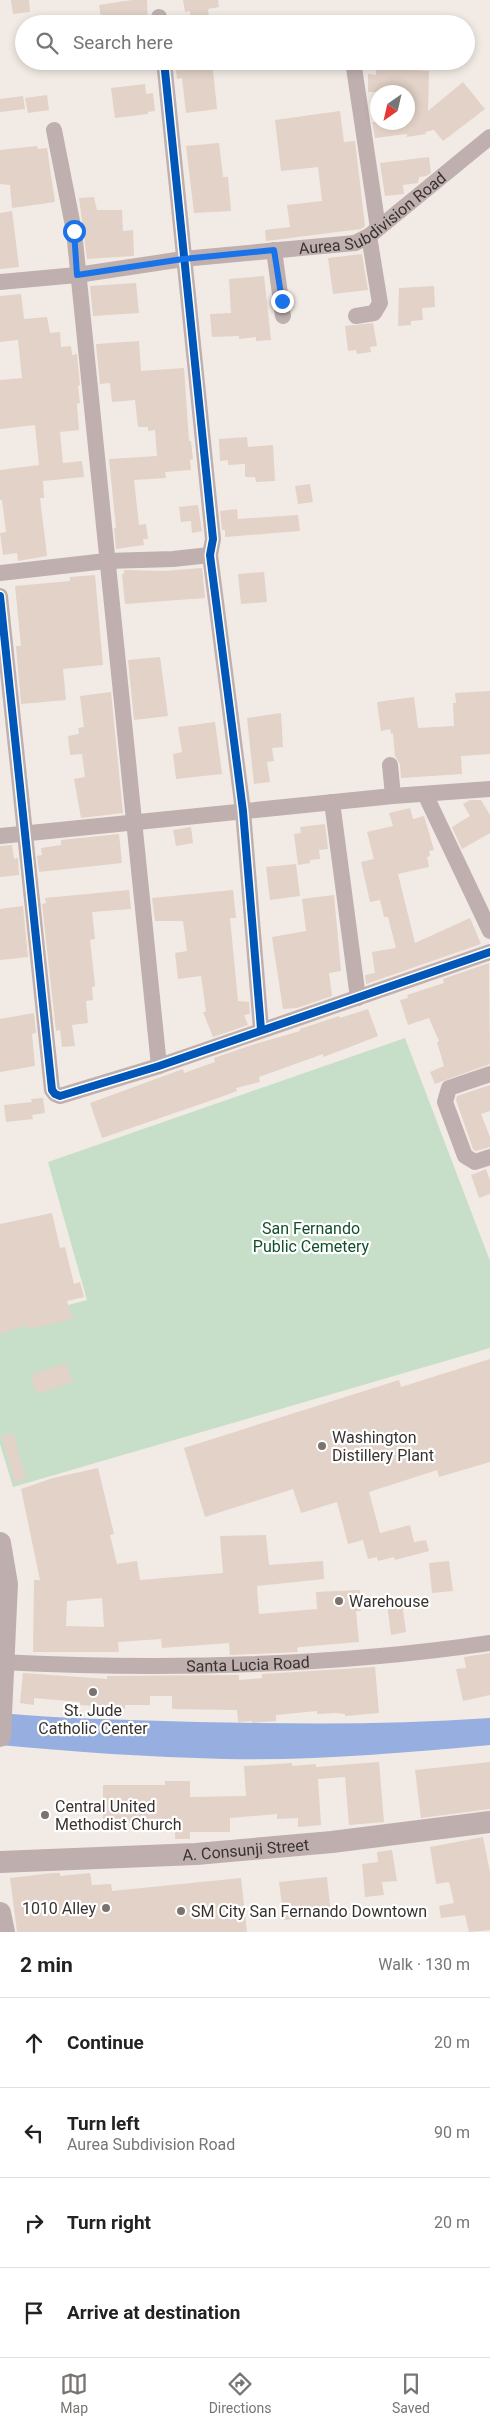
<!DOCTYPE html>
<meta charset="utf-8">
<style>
:root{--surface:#fff;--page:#f6f6f6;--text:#222;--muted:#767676;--line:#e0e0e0;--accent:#7a736f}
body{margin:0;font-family:Roboto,sans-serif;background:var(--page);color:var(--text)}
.compass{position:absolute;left:370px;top:85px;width:45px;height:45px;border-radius:50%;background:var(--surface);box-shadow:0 2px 8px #0003;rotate:214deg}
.stop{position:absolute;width:15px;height:15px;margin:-11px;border:4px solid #1a73e8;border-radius:50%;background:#fff}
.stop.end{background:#1a73e8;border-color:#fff;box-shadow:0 1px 5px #0008}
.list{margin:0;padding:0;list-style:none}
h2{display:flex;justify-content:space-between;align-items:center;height:65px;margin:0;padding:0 20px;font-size:21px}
h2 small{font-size:16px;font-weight:400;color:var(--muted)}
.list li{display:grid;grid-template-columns:32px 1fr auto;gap:15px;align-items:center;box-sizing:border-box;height:90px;padding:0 20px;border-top:1px solid var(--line)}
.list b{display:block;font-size:19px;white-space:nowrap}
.list p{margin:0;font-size:16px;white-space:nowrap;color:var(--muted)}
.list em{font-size:16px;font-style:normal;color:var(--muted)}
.icon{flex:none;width:28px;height:28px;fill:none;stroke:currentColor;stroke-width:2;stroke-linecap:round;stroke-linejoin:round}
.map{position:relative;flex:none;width:490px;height:1932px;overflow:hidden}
.search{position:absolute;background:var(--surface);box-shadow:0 2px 8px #0003;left:15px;right:15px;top:15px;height:55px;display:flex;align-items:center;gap:12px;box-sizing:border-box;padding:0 18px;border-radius:28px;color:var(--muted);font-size:19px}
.sheet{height:425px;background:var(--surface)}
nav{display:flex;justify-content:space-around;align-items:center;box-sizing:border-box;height:70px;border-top:1px solid var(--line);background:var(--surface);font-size:14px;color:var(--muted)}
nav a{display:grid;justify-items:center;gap:2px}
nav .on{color:var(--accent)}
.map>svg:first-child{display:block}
.green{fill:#c7dfc8}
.water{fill:#97afe0}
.building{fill:#e2d2c7;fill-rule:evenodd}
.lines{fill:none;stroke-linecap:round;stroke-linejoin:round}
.street{stroke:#bfb0af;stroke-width:16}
.secondary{stroke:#beafae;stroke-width:22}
.cycleway-casing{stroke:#fff;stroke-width:11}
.cycleway{stroke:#0057b8;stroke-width:8}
.route{stroke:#1a73e8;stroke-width:6}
.poi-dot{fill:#7a736f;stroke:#fff;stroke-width:2}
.labels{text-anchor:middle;stroke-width:4.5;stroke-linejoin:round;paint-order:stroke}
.street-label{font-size:16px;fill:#39332f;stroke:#fff}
.park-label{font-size:16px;fill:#114f2a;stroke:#fff}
.poi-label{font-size:16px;fill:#39332f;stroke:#fff;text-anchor:start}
</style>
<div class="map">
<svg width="490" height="1932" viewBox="0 0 490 1932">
<rect width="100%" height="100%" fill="#f2ebe5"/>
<polygon class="green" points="405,1038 490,1261 490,1348 13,1487 0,1444 0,1323 87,1300 48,1162"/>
<path class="water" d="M0,1713c66,6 131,7 197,9 98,2 196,3 293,-4v27c-88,8 -177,16 -266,14 -75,-2 -150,-7 -224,-14z"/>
<g class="building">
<polygon points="11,0 29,0 30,12 13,14"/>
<polygon points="132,0 147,0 148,24 102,24 99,5"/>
<polygon points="183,0 218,0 219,7 208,9 210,24 191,24 190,11 185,12"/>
<polygon points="175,61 212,61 217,109 186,113 182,78 177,79"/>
<polygon points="376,68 429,71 428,111 463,82 485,109 443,141 434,130 425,132 426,134 407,137 407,134 375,138 372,122 408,122 408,92 368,92 368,74 376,75"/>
<polygon points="145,84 146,94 153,93 155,111 148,112 148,114 115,118 111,88"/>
<polygon points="47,95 49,110 28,113 25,98"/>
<polygon points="23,96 25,109 0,112 0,99"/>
<polygon points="340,111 344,142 355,141 365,226 361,229 266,241 265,230 290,227 287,205 322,201 318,167 281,171 275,120"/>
<polygon points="219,143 223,177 228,177 231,211 194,213 186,146"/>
<polygon points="37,146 38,149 47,148 55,202 12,208 10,185 0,184 0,150"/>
<polygon points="429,157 431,173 426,176 419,177 418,183 403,185 404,194 385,196 380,163"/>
<polygon points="94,197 97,210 122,210 123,231 133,230 134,256 87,259 79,198"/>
<polygon points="12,211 19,267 0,269 0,213"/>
<polygon points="362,254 368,290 333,294 328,258"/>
<polygon points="264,276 271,340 256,341 256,337 239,339 239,336 212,337 210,314 231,313 229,279"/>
<polygon points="136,283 139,313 93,316 90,286"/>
<polygon points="434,286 435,307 422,308 423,320 411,321 411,325 398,326 399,288"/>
<polygon points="21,294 24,319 47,317 50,333 60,332 61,347 71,346 72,355 77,354 80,385 78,386 80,403 77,404 79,430 60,432 63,463 82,461 84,477 43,481 44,498 40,498 47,556 18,561 17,553 3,555 0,533 6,532 2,500 0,500 0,470 39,465 35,425 0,429 0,380 22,378 18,340 0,342 0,296"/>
<polygon points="373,323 377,346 370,347 371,352 357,354 356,350 348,351 345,326"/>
<polygon points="139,341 141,371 184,368 189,441 191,441 193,459 190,460 191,470 165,472 166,478 134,480 139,525 146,524 148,539 143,539 144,545 116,549 114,528 116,528 109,459 157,456 155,430 148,431 148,427 138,427 135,400 112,402 110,383 100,384 96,344"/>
<polygon points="247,437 248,447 273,445 275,481 256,482 255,477 245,477 245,464 228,465 228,460 220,461 219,439"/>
<polygon points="310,484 313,502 298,504 295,486"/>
<polygon points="198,505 202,531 192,533 191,521 181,522 179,507"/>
<polygon points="237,509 238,519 298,515 300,531 225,537 225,530 222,530 220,511"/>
<polygon points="202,568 205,598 125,604 122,574 124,574 124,570 164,571"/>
<polygon points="264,572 267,602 241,604 238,574"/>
<polygon points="95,575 103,665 63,669 66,700 21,704 16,646 21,646 15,586 70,581 70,577"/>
<polygon points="160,657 168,716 134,720 128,660"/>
<polygon points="490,691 490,754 461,756 462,774 401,778 400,764 395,756 393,733 391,734 390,729 381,731 377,702 414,697 418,728 454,726 453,703 456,703 455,693"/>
<polygon points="111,692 123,813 81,818 74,779 85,777 82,754 70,755 68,736 79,734 78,728 84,727 80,696"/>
<polygon points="281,713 283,747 272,748 274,761 267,762 270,782 254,784 247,718"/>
<polygon points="215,722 222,774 176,779 173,754 182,752 178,727"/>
<polygon points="470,800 481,800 490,815 490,833 462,849 452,827 470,816 463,804"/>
<polygon points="410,808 413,819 424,816 434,850 429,851 430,856 427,857 429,867 398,874 415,943 470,918 481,944 366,984 365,975 375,973 372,952 396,948 388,917 384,917 380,900 370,902 361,862 374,859 367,832 393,826 389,813"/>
<polygon points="325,824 328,849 319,850 320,859 310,860 310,863 298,865 294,834 301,833 300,827"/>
<polygon points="191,827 193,843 176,846 173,830"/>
<polygon points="119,834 122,863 39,872 37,856 42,855 41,848 61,845 61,840"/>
<polygon points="12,845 14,859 18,858 19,875 0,877 0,846"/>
<polygon points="296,864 300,896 270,900 266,867"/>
<polygon points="129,890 131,909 92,912 95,939 90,940 95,986 92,987 93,1000 86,1001 88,1023 72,1025 75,1046 62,1047 60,1030 56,1031 42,904 46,903 45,898"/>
<polygon points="233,890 236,918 230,918 238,1001 249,1002 250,1014 244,1015 248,1025 213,1037 203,1012 206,1012 201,976 178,979 175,953 187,951 183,921 155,921 152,898"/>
<polygon points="334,895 341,971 329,973 332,996 297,1008 283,1009 272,937 306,931 302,899"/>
<polygon points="23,906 28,957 0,960 0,909"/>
<polygon points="489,963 490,1064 435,1084 430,1072 444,1066 437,1042 439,1041 429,1018 408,1025 400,1000 408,998 407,995 444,983 443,979"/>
<polygon points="368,1009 378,1036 350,1047 323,1057 323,1054 259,1077 260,1082 236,1088 237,1091 221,1097 102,1138 90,1103 183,1069 184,1073 215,1062 214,1058 255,1044 300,1031 300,1029 339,1016 340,1018"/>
<polygon points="34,1013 36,1033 32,1034 35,1066 0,1072 0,1019"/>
<polygon points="490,1085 490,1111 481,1114 490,1137 490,1147 476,1151 473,1149 456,1100 457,1096"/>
<polygon points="43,1098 45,1113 32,1115 33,1119 6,1122 4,1105 32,1102 31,1099"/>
<polygon points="486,1169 490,1180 490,1194 479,1198 471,1175"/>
<polygon points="52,1213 60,1248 65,1247 74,1284 80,1282 84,1297 67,1301 73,1319 29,1329 28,1325 0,1334 0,1224"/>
<polygon points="490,1359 490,1462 439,1477 437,1470 369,1492 380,1533 410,1525 414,1542 426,1540 429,1551 395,1560 394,1557 378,1561 377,1557 368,1559 363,1540 348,1544 337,1502 301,1513 293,1489 205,1517 184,1448 399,1380 401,1387"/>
<polygon points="66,1363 73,1382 37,1394 30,1375"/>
<polygon points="13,1433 26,1479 15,1482 1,1436"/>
<path d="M98,1468l16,66 -4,1 7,29 20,-3 3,19 83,-7 -3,-37 46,-1 3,30 54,-4 1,18 -67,7 2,28 58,-5 -1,-17 44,-2 1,21h-5l3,31 -59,5 -3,1 1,4 -68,3 -1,-12 -67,5 -1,-9 -43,3 1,10h-86l1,-72h6l-19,-91 32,-11zM102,1598l2,29 -38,-1 1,-25z"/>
<polygon points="449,1561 453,1591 432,1593 429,1563"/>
<polygon points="402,1602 406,1632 391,1635 387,1604"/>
<polygon points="490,1653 490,1695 463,1701 456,1669 466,1668 464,1657"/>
<polygon points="375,1667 379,1713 345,1716 345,1714 335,1713 317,1714 317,1711 276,1715 276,1721 252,1723 252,1721 238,1722 237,1710 172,1709 172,1696 150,1696 150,1705 125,1705 125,1709 107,1709 107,1707 80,1705 80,1702 34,1698 34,1705 20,1703 23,1673 107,1679 107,1676 239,1675 239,1680 262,1678 262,1674"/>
<polygon points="379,1762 384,1822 349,1825 345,1777 318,1779 321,1825 298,1827 298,1818 277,1819 277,1814 230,1818 230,1832 190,1832 190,1839 175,1839 175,1823 103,1823 103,1785 165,1785 165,1781 190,1781 190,1797 246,1796 244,1766 292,1763 292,1766 316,1764 316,1767"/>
<polygon points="490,1762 490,1809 421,1818 415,1770"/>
<polygon points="483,1837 490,1872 490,1930 469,1932 465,1915 441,1918 439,1906 454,1903 449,1882 436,1884 430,1847"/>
<polygon points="392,1850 397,1881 382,1882 384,1895 365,1897 362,1864 378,1862 377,1852"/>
<polygon points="53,1873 60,1873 60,1876 90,1873 92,1885 111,1884 112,1891 241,1878 247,1932 17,1932 10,1878"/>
<polygon points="327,1877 331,1915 284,1920 279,1882"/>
</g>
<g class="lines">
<g class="street">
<polyline points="159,17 160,24"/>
<polyline points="164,61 213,539 210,555 243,811 261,1029"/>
<polyline points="353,61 378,228"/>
<polyline points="54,130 74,231 159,1066"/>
<polyline points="274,250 283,316"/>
<path id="s1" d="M0,282l77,-7 106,-16 172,-16 14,-7 121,-99"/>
<polyline points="356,316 374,313 380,303 369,236"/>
<polyline points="0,573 106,561 173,559 210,555"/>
<polyline points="0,596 52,1090 55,1094 60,1096 159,1066 490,952"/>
<polyline points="390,765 393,796"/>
<polyline points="425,794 490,931"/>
<polyline points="332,802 358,998"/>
<polyline points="0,836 393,796 490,789"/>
<polyline points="490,1074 449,1088 445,1102 465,1156 475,1162 490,1157"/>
<path id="s2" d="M0,1662c163,8 328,5 490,-19"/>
</g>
<g class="secondary">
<polyline points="0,1543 7,1584 0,1736"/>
<path id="s3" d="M0,1862l196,-8 136,-12 158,-20"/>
<polyline points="0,1913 4,1932"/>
</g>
<defs>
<g id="cycleway">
<polyline points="164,61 213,539 210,555 243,811 261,1029"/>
<polyline points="0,596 52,1090 55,1094 60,1096 159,1066 490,952"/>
</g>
</defs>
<use href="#cycleway" class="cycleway-casing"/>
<use href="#cycleway" class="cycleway"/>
</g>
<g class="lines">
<polyline class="route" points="74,231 77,275 183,259 274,250 282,301"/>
</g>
<g class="poi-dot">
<circle cx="322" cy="1446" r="5"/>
<circle cx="339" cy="1601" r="5"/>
<circle cx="93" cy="1692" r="5"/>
<circle cx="45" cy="1815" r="5"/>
<circle cx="106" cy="1908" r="5"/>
<circle cx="181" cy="1911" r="5"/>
</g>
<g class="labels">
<g class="street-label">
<text dy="6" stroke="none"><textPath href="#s1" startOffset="385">Aurea Subdivision Road</textPath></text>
<text dy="6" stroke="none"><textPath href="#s2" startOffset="248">Santa Lucia Road</textPath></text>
<text dy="6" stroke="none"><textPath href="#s3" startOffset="246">A. Consunji Street</textPath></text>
</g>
<g class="park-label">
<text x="311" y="1234">San Fernando<tspan x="311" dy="18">Public Cemetery</tspan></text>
</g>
<g class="poi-label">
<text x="332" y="1443">Washington<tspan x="332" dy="18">Distillery Plant</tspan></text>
<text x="349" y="1607">Warehouse</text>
<text x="93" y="1716" text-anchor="middle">St. Jude<tspan x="93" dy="18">Catholic Center</tspan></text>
<text x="55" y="1812">Central United<tspan x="55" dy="18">Methodist Church</tspan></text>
<text x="96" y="1914" text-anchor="end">1010 Alley</text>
<text x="191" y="1917">SM City San Fernando Downtown</text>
</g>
</g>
</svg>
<svg class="compass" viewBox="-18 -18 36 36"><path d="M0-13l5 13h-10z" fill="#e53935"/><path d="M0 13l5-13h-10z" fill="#767676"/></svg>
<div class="stop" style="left:74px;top:231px"></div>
<div class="stop end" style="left:282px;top:301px"></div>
<div class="search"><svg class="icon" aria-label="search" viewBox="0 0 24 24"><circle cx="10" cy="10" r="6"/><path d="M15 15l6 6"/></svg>Search here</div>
</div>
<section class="sheet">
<h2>2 min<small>Walk · 130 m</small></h2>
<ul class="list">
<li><svg class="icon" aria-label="ahead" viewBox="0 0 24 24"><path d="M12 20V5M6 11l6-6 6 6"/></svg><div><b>Continue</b></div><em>20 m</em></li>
<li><svg class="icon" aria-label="left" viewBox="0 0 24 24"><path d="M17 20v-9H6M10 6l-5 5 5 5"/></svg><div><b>Turn left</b><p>Aurea Subdivision Road</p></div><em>90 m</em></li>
<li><svg class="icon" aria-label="right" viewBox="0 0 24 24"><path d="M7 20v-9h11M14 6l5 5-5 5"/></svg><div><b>Turn right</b></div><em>20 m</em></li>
<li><svg class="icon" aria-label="arrive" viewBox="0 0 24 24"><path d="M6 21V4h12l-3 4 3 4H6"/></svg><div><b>Arrive at destination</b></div></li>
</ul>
</section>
<nav>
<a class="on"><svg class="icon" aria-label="map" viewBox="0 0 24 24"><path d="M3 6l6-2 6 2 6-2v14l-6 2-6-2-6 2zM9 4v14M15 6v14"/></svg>Map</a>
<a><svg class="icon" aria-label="directions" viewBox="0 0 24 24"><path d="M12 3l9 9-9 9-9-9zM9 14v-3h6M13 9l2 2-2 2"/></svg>Directions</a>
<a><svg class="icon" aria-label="saved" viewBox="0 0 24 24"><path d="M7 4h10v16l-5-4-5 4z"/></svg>Saved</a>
</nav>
